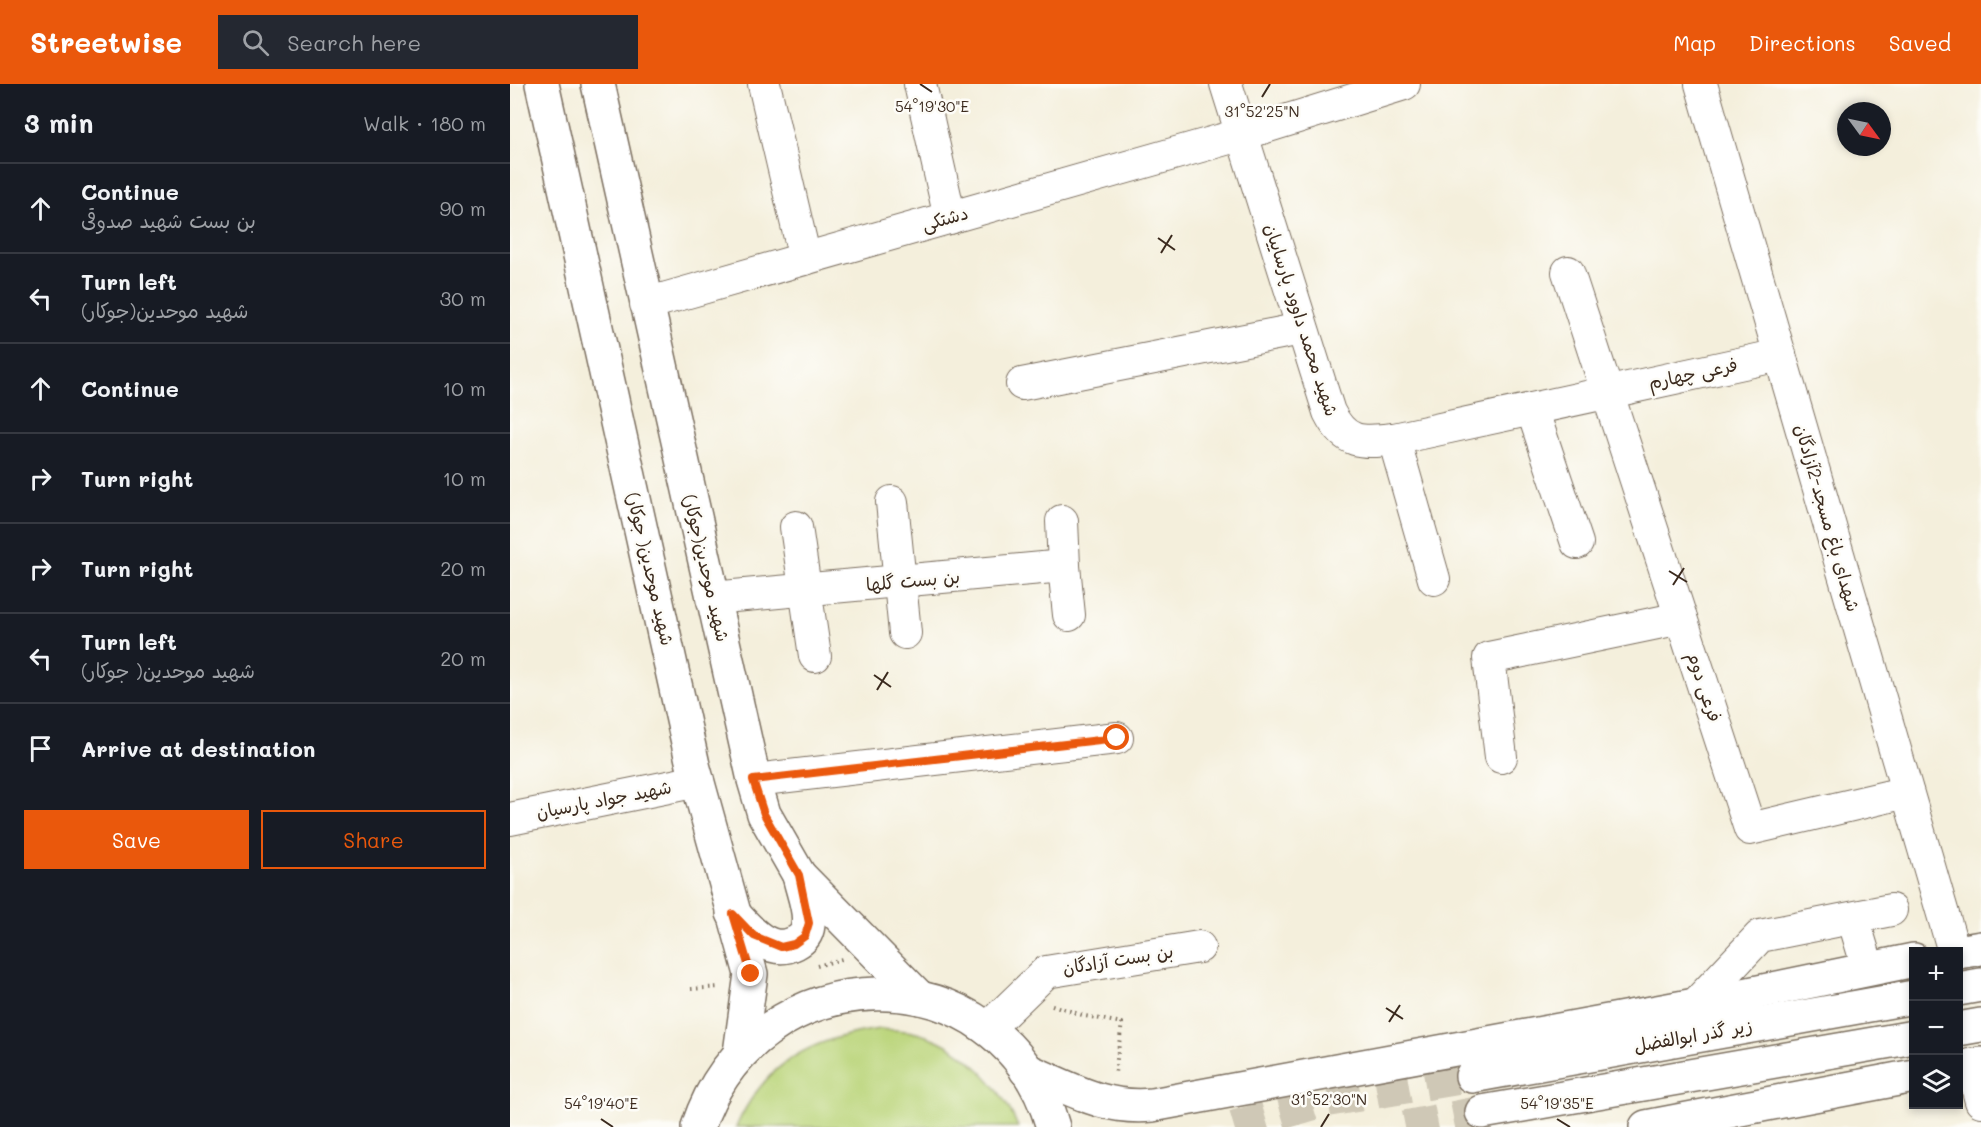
<!DOCTYPE html>
<meta charset="utf-8">
<style>
:root{--surface:#171b24;--page:#242831;--text:#f1f3f6;--muted:#9ea1a6;--line:#363941;--accent:#ea580c}
body{margin:0;font-family:Mali,"Playpen Sans Arabic",sans-serif;background:var(--page);color:var(--text)}
.controls{position:absolute;right:18px;bottom:18px;display:grid;overflow:hidden;border-radius:0px;box-shadow:0 3px 9px #0003}
.controls button{width:54px;height:54px;display:grid;place-items:center;padding:0;border:0;border-bottom:2px solid var(--line);background:var(--surface);color:var(--text);font:30px sans-serif}
.compass{position:absolute;left:1327px;top:18px;width:54px;height:54px;border-radius:50%;background:var(--surface);box-shadow:0 3px 9px #0003;rotate:123deg}
.stop{position:absolute;width:18px;height:18px;margin:-14px;border:4px solid #ea580c;border-radius:50%;background:#fff}
.stop.end{background:#ea580c;border-color:#fff;box-shadow:0 2px 6px #0008}
.list{margin:0;padding:0;list-style:none}
h2{display:flex;justify-content:space-between;align-items:center;height:78px;margin:0;padding:0 24px;font-size:26px}
h2 small{font-size:20px;font-weight:400;color:var(--muted)}
.list li{display:grid;grid-template-columns:39px 1fr auto;gap:18px;align-items:center;box-sizing:border-box;height:90px;padding:0 24px;border-top:2px solid var(--line)}
.list b{display:block;font-size:22px;white-space:nowrap}
.list p{margin:0;font-size:20px;white-space:nowrap;color:var(--muted)}
.list em{font-size:20px;font-style:normal;color:var(--muted)}
.actions{display:flex;gap:12px;padding:18px 24px}
.actions a{flex:1;padding:14px 0;border:2px solid var(--accent);border-radius:0px;text-align:center;font-size:21px;color:var(--accent)}
.actions .main{background:var(--accent);color:#fff}
.icon{flex:none;width:33px;height:33px;fill:none;stroke:currentColor;stroke-width:2;stroke-linecap:round;stroke-linejoin:round}
.map{position:relative;flex:none;width:1471px;height:1043px;overflow:hidden}
header{display:flex;align-items:center;gap:36px;box-sizing:border-box;height:84px;padding:0 30px;background:var(--accent);color:#fff}
header strong{font-size:28px}
nav{display:flex;gap:33px;margin-inline-start:auto;font-size:21px}
.search{width:420px;height:54px;background:var(--page);display:flex;align-items:center;gap:15px;box-sizing:border-box;padding:0 21px;border-radius:0px;color:var(--muted);font-size:22px}
main{display:flex}
aside{flex:1;background:var(--surface)}
.map>svg:first-child{display:block}
.green{fill:#bbd57b;stroke:#7b804c;stroke-width:1.5}
.lines{fill:none;stroke-linecap:round;stroke-linejoin:round}
.primary-tunnel{stroke:#cfc8b6;stroke-width:33;stroke-dasharray:33 16;stroke-linecap:butt}
.street-casing{stroke:#7c6f60;stroke-width:34}
.secondary-casing{stroke:#7c6f60;stroke-width:36}
.primary-casing{stroke:#7c6f60;stroke-width:36}
.path{stroke:#7c6f60;stroke-width:4;stroke-dasharray:1.5 4.5;stroke-linecap:butt}
.street{stroke:#fff;stroke-width:32}
.secondary{stroke:#fff;stroke-width:33}
.primary{stroke:#fff;stroke-width:33}
.route{stroke:#ea580c;stroke-width:8}
.ticks{fill:none;stroke:#3b2a1e;stroke-width:2}
.labels{text-anchor:middle;stroke-width:5;stroke-linejoin:round;paint-order:stroke}
.street-label{font-size:18px;fill:#3b2a1e;stroke:#fdfcf7}
.ticks-label{font-size:15px;text-anchor:middle;fill:#3b2a1e;stroke:#fdfcf7;stroke-width:5;stroke-linejoin:round;paint-order:stroke}
</style>
<header>
<strong>Streetwise</strong>
<div class="search"><svg class="icon" aria-label="search" viewBox="0 0 24 24"><circle cx="10" cy="10" r="6"/><path d="M15 15l6 6"/></svg>Search here</div>
<nav><a>Map</a><a>Directions</a><a>Saved</a></nav>
</header>
<main>
<aside>
<h2>3 min<small>Walk · 180 m</small></h2>
<ul class="list">
<li><svg class="icon" aria-label="ahead" viewBox="0 0 24 24"><path d="M12 20V5M6 11l6-6 6 6"/></svg><div><b>Continue</b><p>بن بست شهید صدوقی</p></div><em>90 m</em></li>
<li><svg class="icon" aria-label="left" viewBox="0 0 24 24"><path d="M17 20v-9H6M10 6l-5 5 5 5"/></svg><div><b>Turn left</b><p>شهید موحدین(جوکار)</p></div><em>30 m</em></li>
<li><svg class="icon" aria-label="ahead" viewBox="0 0 24 24"><path d="M12 20V5M6 11l6-6 6 6"/></svg><div><b>Continue</b></div><em>10 m</em></li>
<li><svg class="icon" aria-label="right" viewBox="0 0 24 24"><path d="M7 20v-9h11M14 6l5 5-5 5"/></svg><div><b>Turn right</b></div><em>10 m</em></li>
<li><svg class="icon" aria-label="right" viewBox="0 0 24 24"><path d="M7 20v-9h11M14 6l5 5-5 5"/></svg><div><b>Turn right</b></div><em>20 m</em></li>
<li><svg class="icon" aria-label="left" viewBox="0 0 24 24"><path d="M17 20v-9H6M10 6l-5 5 5 5"/></svg><div><b>Turn left</b><p>شهید موحدین( جوکار)</p></div><em>20 m</em></li>
<li><svg class="icon" aria-label="arrive" viewBox="0 0 24 24"><path d="M6 21V4h12l-3 4 3 4H6"/></svg><div><b>Arrive at destination</b></div></li>
</ul>
<div class="actions"><a class="main">Save</a><a>Share</a></div>
</aside>
<div class="map">
<svg width="1471" height="1043" viewBox="0 0 1471 1043">
<rect width="100%" height="100%" fill="#fdfcf7"/>
<filter id="ink" filterUnits="userSpaceOnUse"><feTurbulence type="fractalNoise" baseFrequency=".0167" numOctaves="2"/><feDisplacementMap in="SourceGraphic" scale="12" xChannelSelector="R" yChannelSelector="G"/><feConvolveMatrix kernelMatrix="1 2 1 2 8 2 1 2 1" color-interpolation-filters="sRGB"/></filter>
<filter id="wash" filterUnits="userSpaceOnUse"><feTurbulence type="fractalNoise" baseFrequency=".008" numOctaves="4" result="noise"/><feDisplacementMap in="SourceGraphic" scale="24" xChannelSelector="R" yChannelSelector="G"/><feGaussianBlur stdDeviation="1.35" result="paint"/><feColorMatrix in="noise" values="0 0 0 0 0 0 0 0 0 0 0 0 0 0 0 0 0 1.4 0 .05"/><feComposite in="paint" operator="in"/></filter>
<g filter="url(#wash)">
<rect width="100%" height="100%" fill="#f4efdc"/>
<path class="green" d="M370,945c10,1 21,1 32,3 48,10 88,51 106,95h-282c29,-65 76,-89 144,-98z"/>
</g>
<g filter="url(#ink)">
<g class="lines">
<g class="primary-tunnel">
<polyline points="724,1043 813,1017 962,992"/>
<polyline points="895,1043 972,1028"/>
</g>
<defs>
<g id="street">
<polyline points="254,0 295,175"/>
<polyline points="410,0 440,134"/>
<path d="M716,0l103,328c16,32 32,31 65,27l386,-84"/>
<polyline points="1191,0 1444,868"/>
<polyline points="1058,188 1240,745 1397,708"/>
<polyline points="136,220 733,50 894,0"/>
<polyline points="512,300 791,245"/>
<polyline points="1022,325 1067,459"/>
<polyline points="884,355 924,495"/>
<polyline points="382,418 395,549"/>
<polyline points="552,437 554,482"/>
<polyline points="286,443 305,572"/>
<polyline points="202,514 554,482 559,531"/>
<polyline points="991,673 979,574 1171,534"/>
<polyline points="244,696 607,654"/>
<polyline points="0,735 188,697"/>
<polyline points="1343,834 1358,884"/>
<polyline points="1185,921 1250,852 1381,826"/>
<polyline points="477,945 536,888 689,863"/>
<polyline points="1461,981 1471,1017"/>
</g>
<g id="secondary">
<polyline points="32,0 183,681 241,890 230,969"/>
<polyline points="88,0 244,696 254,730 289,791 410,914"/>
<path d="M223,829c15,17 37,43 62,30 8,-4 12,-9 13,-18 3,-14 -6,-35 -9,-50"/>
<path d="M188,1043c58,-175 304,-180 355,0"/>
</g>
<g id="primary">
<polyline points="1448,868 1471,864"/>
<polyline points="1448,905 1471,901"/>
<polyline points="1448,945 1471,941"/>
<polyline points="1448,984 1471,980"/>
<path d="M516,986c44,18 78,40 126,35l543,-100 219,-45"/>
<polyline points="962,992 1404,913"/>
<polyline points="972,1028 1404,953"/>
<polyline points="1136,1043 1404,992"/>
</g>
</defs>
<use href="#street" class="street-casing"/>
<use href="#secondary" class="secondary-casing"/>
<use href="#primary" class="primary-casing"/>
<g class="path">
<polyline points="307,882 332,875"/>
<polyline points="181,905 210,903"/>
<polyline points="542,921 575,932 612,939 605,989"/>
</g>
<use href="#street" class="street"/>
<use href="#secondary" class="secondary"/>
<use href="#primary" class="primary"/>
</g>
</g>
<g class="lines" filter="url(#ink)">
<polyline class="route" points="241,890 223,830 244,852 271,863 284,860 295,852 299,839 289,791 254,730 243,696 607,654"/>
</g>
<path class="ticks" d="M410,0l12,8M752,13l8,-13M648,154l17,12M651,169l11,-18M1159,487l18,11M1163,501l11,-17M364,591l17,12M367,606l11,-18M876,924l17,11M879,938l11,-17M91,1035l12,8M1047,1035l13,8M811,1043l8,-13"/>
<g class="labels">
<g class="street-label">
<text transform="translate(435 135) rotate(-16)" y="6">دشتکی</text>
<text transform="translate(791 236) rotate(72)" y="6">شهید محمد داوود پارساییان</text>
<text transform="translate(1183 290) rotate(-12)" y="6">فرعی چهارم</text>
<text transform="translate(1317 434) rotate(74)" y="6">شهدای‌ باغ مسجد-2آزادگان</text>
<text transform="translate(196 484) rotate(77)" y="6">شهید موحدین(جوکار)</text>
<text transform="translate(140 485) rotate(77)" y="6">شهید موحدین( جوکار)</text>
<text transform="translate(403 497) rotate(-5)" y="6">بن بست گلها</text>
<text transform="translate(1194 603) rotate(72)" y="6">فرعی دوم</text>
<text transform="translate(94 716) rotate(-11)" y="6">شهید جواد پارسیان</text>
<text transform="translate(608 876) rotate(-9)" y="6">بن بست آزادگان</text>
<text transform="translate(1183 952) rotate(-10)" y="6">زیر گذر ابوالفضل</text>
</g>
</g>
<g class="ticks-label">
<text x="422" y="28">54°19'30"E</text>
<text x="752" y="33">31°52'25"N</text>
<text x="819" y="1021">31°52'30"N</text>
<text x="91" y="1025">54°19'40"E</text>
<text x="1047" y="1025">54°19'35"E</text>
</g>
</svg>
<div class="controls">
<button>+</button>
<button>−</button>
<button><svg class="icon" aria-label="layers" viewBox="0 0 24 24"><path d="M12 4l9 5-9 5-9-5zM3 14l9 5 9-5"/></svg></button>
</div>
<svg class="compass" viewBox="-18 -18 36 36"><path d="M0-13l5 13h-10z" fill="#e53935"/><path d="M0 13l5-13h-10z" fill="#9ea1a6"/></svg>
<div class="stop" style="left:607px;top:654px"></div>
<div class="stop end" style="left:241px;top:890px"></div>
</div>
</main>
